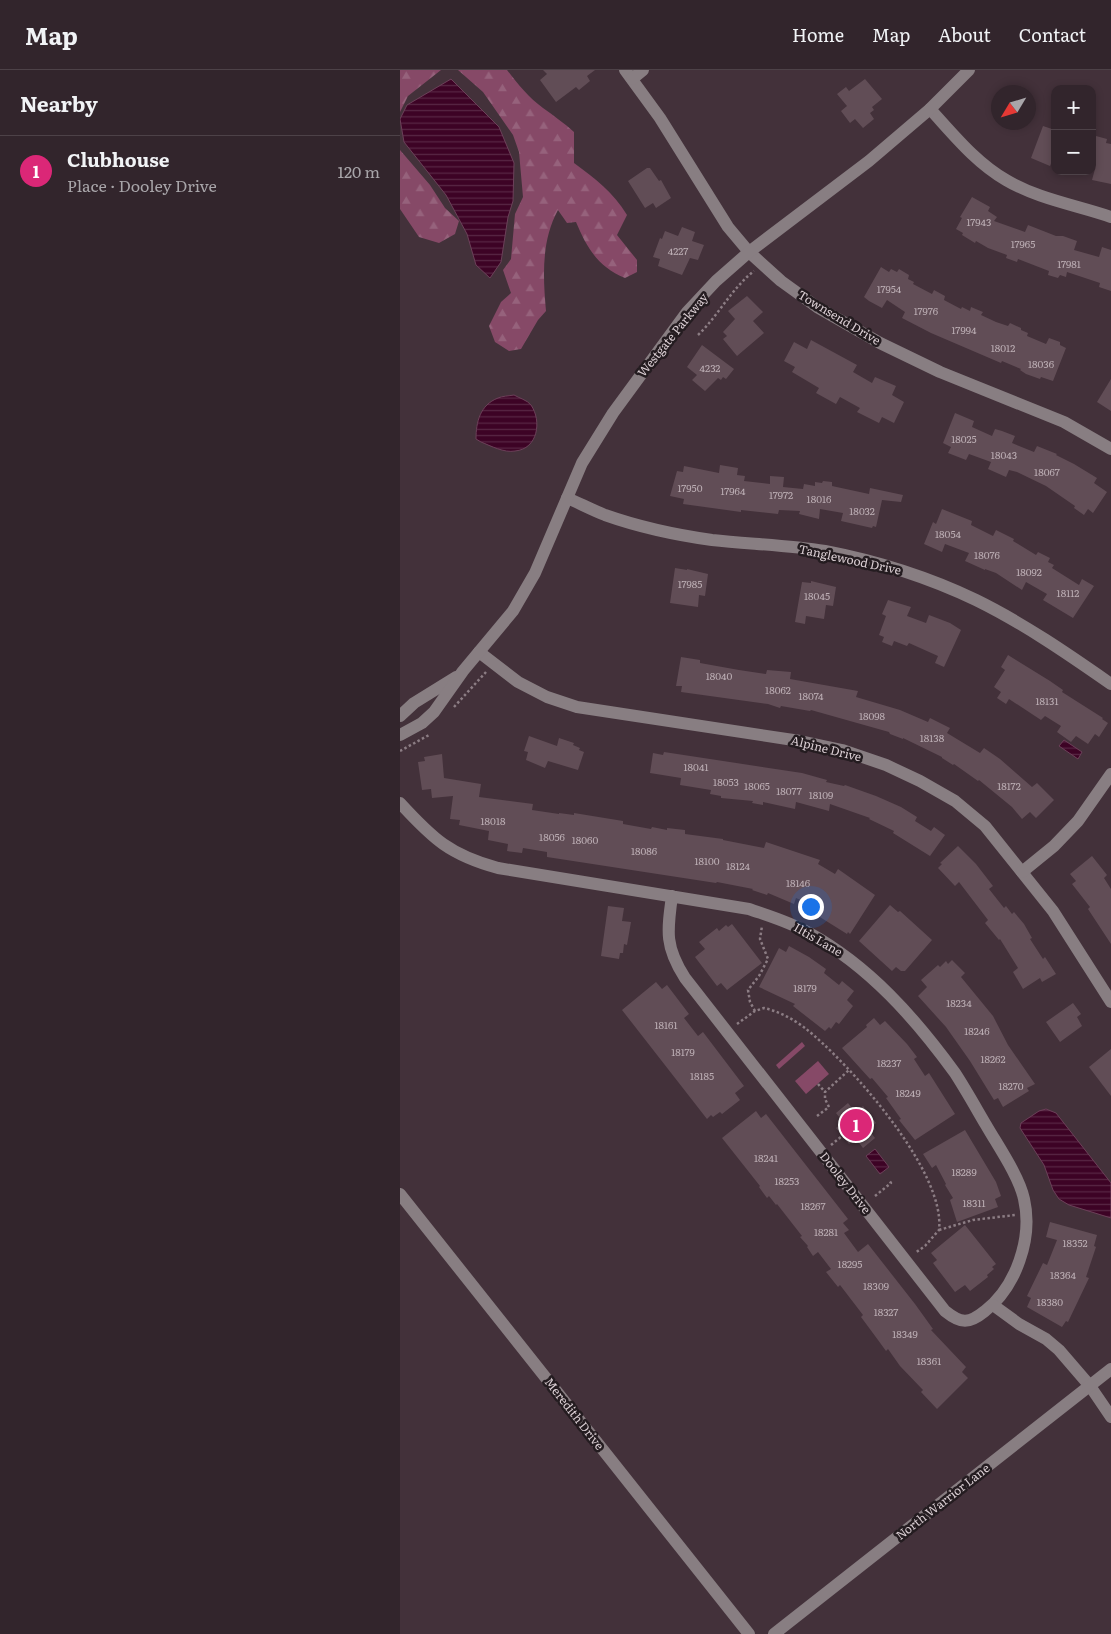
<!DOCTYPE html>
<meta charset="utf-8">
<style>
:root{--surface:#32252c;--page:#3d3138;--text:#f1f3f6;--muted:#a8a5a9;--line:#4d4248;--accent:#db2777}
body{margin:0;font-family:Literata,serif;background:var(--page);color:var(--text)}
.controls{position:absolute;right:15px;top:15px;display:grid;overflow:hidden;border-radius:10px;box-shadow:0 2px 8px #0003}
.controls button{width:45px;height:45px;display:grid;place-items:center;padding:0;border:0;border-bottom:1px solid var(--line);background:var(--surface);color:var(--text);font:25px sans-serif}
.compass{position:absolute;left:591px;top:15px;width:45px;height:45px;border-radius:50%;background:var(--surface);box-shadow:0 2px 8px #0003;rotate:232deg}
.you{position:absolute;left:410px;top:836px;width:18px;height:18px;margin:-12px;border:4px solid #fff;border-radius:50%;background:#1a73e8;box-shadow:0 0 0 8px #1a73e833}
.badge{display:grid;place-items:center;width:32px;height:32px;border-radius:50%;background:var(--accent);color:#fff;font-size:16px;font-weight:700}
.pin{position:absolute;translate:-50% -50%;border:2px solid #fff;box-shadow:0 1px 5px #0006}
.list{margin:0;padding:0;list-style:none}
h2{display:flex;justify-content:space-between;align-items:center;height:65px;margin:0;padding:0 20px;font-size:21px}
h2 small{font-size:16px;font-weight:400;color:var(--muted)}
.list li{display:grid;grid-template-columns:32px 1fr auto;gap:15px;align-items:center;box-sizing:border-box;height:70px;padding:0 20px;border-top:1px solid var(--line)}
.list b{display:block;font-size:19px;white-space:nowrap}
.list p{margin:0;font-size:16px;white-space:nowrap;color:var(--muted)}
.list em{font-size:16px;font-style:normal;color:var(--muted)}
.map{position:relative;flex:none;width:711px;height:1564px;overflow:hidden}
header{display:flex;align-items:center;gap:30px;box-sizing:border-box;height:70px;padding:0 25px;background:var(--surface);border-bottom:1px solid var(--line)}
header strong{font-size:24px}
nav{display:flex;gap:28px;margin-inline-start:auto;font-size:18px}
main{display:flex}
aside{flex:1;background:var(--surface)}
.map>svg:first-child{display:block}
.green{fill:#864967}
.forest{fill:url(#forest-firs)}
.water{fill:url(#water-rules);stroke:#6c4059}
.building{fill:#614d56}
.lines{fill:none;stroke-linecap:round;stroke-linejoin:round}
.path{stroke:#8c7d84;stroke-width:2.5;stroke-dasharray:2.5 2.5;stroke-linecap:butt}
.minor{stroke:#887e82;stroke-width:12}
.labels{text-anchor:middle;stroke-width:5;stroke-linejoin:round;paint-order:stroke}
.number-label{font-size:10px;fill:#bcaeb4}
.street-label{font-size:12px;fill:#daced3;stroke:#241c20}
</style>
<header>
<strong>Map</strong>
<nav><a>Home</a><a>Map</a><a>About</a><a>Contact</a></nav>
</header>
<main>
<aside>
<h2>Nearby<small></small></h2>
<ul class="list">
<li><span class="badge">1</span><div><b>Clubhouse</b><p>Place · Dooley Drive</p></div><em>120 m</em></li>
</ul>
</aside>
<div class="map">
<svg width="711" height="1564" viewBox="0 0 711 1564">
<defs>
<pattern id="forest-firs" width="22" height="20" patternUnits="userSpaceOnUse" patternTransform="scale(1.25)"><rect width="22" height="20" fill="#864967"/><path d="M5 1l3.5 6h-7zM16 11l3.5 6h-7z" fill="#96627c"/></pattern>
<pattern id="water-rules" width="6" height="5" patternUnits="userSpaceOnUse" patternTransform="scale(1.25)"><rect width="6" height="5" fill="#3d0325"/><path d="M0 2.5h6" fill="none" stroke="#582744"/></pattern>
</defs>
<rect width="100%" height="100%" fill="#43313a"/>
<g class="green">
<polygon points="402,972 405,976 379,999 376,995"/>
<polygon points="418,991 429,1004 406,1024 395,1011"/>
</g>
<g class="forest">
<polygon points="0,0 41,0 8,26 0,42"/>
<path d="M58,0h49c10,13 22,28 36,38 11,8 21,15 31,24v31c22,16 39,29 53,52l-10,20 20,25v12l-12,6c-27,-11 -38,-30 -49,-56l-9,1 -9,-13c-17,31 -15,67 -12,101l-8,9 -17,29 -12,2 -14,-9 -6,-16 12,-24 10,-9 -8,-23 8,-11 4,-45 8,-17 -4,-45 -6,-17 -30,-43z"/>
<polygon points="0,80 30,115 45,138 59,151 55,164 39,173 19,167 0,139"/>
</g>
<g class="water">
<polygon points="51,9 99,57 114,93 113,131 108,147 101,192 90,208 76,195 67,164 46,125 4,72 0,49 7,35"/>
<path d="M114,325c5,3 13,5 17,10 11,16 7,44 -16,46 -11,2 -24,-5 -34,-9l-5,-3c0,-17 4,-34 22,-41 4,-2 11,-2 16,-3z"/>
<polygon points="664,670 682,682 678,689 659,676"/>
<polygon points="646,1039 656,1043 711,1113 711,1148 669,1135 659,1129 653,1120 644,1095 620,1058 621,1053 639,1041"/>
<polygon points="475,1079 489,1097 480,1104 466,1086"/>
</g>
<g class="building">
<polygon points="143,0 195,0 187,6 190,11 179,20 176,17 156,32 140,10 147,4"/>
<polygon points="465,9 482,29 472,37 474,40 470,43 474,49 463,58 455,49 450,53 441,41 447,36 437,24 446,17 449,21"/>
<polygon points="643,56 655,60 655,84 650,96 631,88"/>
<polygon points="696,66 707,69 706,73 711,74 711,114 692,110 695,99 692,98 692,69 695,70"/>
<polygon points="247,98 250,98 259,111 261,110 271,128 256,138 253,133 245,138 228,111"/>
<polygon points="572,127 590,137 588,141 597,147 594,151 625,162 628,155 656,166 663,166 677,171 674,180 699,187 702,177 711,180 711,221 699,217 700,213 667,202 666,207 660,205 658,208 648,205 649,201 618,189 617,192 606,188 607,185 588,178 576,171 575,173 562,165 563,163 556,159 562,148 560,147"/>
<polygon points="282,157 295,162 292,171 304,175 298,190 290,188 282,205 258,196 260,189 253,187 260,168 262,169 265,161 278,166"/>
<polygon points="481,197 489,202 491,199 497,202 499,199 509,205 508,209 514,212 513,214 532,224 534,220 545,226 544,230 561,239 562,237 570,241 571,237 583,242 581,245 596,252 608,256 610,253 621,258 621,260 628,263 627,266 646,274 649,268 660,272 660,275 666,278 653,311 641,307 640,309 626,304 620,300 621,299 602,291 601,293 531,263 502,248 505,242 487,230 482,238 469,231 464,227"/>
<polygon points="347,226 363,242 353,251 364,263 337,286 323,269 327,266 323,262 335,249 328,241"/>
<polygon points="411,270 457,295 453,302 472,313 475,307 496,316 492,325 504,332 494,353 482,347 479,353 457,342 460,338 440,327 436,334 416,323 419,318 392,302 395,297 384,291 394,272 407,279"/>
<polygon points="302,275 334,299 326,309 323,307 321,310 318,308 305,321 292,310 297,305 287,297"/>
<polygon points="711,309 711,341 697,332"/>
<polygon points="555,343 574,351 572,357 592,366 595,359 602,361 615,366 612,373 634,382 637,376 657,384 656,385 674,394 697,408 694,413 707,422 693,443 688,439 684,445 674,438 675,436 646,416 617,402 609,400 606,407 588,399 591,392 569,384 566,390 548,383 551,377 543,373"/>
<polygon points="320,395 338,398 337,405 345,406 344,411 370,414 370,406 384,407 383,417 403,419 404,414 415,416 415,412 422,413 423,411 432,412 432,416 469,424 470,418 503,425 501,432 482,430 476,457 473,456 472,458 441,451 443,443 420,439 419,449 399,444 400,441 379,440 378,444 341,440 341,442 283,434 284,429 270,426 277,401 283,402 284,396 319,403"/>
<polygon points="542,439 572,451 571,455 593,466 596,460 614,469 613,471 636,485 638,482 650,488 648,492 654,495 652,498 679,515 682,509 694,516 673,548 643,530 647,524 626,512 622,520 596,503 585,499 585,500 565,491 569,483 545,474 542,482 524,474 533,452 536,454"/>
<polygon points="275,498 287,500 287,499 308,504 305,526 299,525 298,537 270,533"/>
<polygon points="411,511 436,517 433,536 426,535 424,549 406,546 405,554 395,552 402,512 411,513"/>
<polygon points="488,530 511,537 507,546 526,553 529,545 550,553 561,560 544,597 535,593 538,586 509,573 507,576 494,571 492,576 482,572 484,567 479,565 486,546 482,544"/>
<polygon points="608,585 650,611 663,620 662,622 703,648 702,649 708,653 699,667 695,664 688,674 676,666 671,672 657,662 661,656 645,646 641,650 609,629 606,634 597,628 601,622 594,617 605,600 601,597"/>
<polygon points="281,587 300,590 300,593 339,600 366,604 367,600 391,602 390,609 458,621 456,627 500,640 528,652 530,648 550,658 547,663 580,683 584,678 600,689 632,717 637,713 654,730 636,748 630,742 622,749 612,737 579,710 578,711 554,694 553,695 542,688 542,687 503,668 503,669 490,664 489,662 411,640 410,641 381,636 380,638 368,634 281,622 282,616 276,616"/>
<polygon points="129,666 157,676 159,668 174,673 173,675 180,678 179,680 184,682 178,700 148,691 145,698 126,690 128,682 124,681"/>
<polygon points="264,682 402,703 427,710 426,712 444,716 445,715 476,726 501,737 517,747 515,751 531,761 534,757 545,765 530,786 493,763 494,761 469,749 470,748 430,734 429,741 396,732 395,739 363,732 363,735 352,733 353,731 321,728 321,726 310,724 311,720 280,715 281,708 250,703 253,683 263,685"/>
<polygon points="42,684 44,708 81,714 79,727 133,734 132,740 159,744 159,743 174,745 174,743 223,751 223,754 251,759 252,757 267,760 267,758 285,760 285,764 323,769 323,770 364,778 366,772 420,790 418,794 435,804 438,799 475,825 450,864 448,862 447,864 415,844 419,838 396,828 394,834 368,823 367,825 352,820 353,819 317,812 316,813 147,787 147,782 123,778 122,783 107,781 108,774 88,770 89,761 59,755 60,750 50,749 53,726 32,728 31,719 22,720 18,692 25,691 24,687"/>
<polygon points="558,776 576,794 593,816 589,819 604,838 606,836 612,844 614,842 624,854 632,868 630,869 643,889 645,887 656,904 642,912 640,908 623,919 613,902 618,898 600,869 599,870 585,853 588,850 559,812 555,816 538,798 542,794 540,793"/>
<polygon points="692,786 707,805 704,808 711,819 711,874 688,839 690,837 672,814 676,811 670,804"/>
<polygon points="490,835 498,842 500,841 532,870 505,901 501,901 496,897 492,901 459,871"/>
<polygon points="208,836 224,838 222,851 231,852 227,875 224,874 223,883 220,883 219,889 201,886"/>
<polygon points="332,854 362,893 327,920 321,913 317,916 295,887 305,879 299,872 317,858 319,861 326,855 328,857"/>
<polygon points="389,876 409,887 426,899 424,903 439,915 442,911 454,921 447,930 453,936 439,954 436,952 431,959 429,957 425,961 393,936 395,934 359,917 379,878 386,882"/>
<polygon points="552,890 565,903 561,907 593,946 608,975 635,1014 627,1018 629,1021 603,1037 598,1028 594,1030 570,991 546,957 518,926 527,917 521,910 538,895 540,897 546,891 548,894"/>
<polygon points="256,912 262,919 267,915 289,944 284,948 298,966 303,962 344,1016 335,1023 340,1030 322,1044 320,1042 313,1047 311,1045 307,1049 222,940"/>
<polygon points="673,933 681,944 677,947 682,956 660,972 646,952"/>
<polygon points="474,948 480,955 485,951 507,974 517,987 514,989 525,1006 529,1003 555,1044 515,1070 499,1050 501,1049 486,1028 488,1027 472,1008 470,1009 442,978 467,957 466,955"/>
<polygon points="711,979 711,1026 689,997"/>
<polygon points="448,1033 455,1042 463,1036 476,1053 468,1059 475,1068 463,1078 456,1069 449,1074 436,1058 443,1052 436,1043"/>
<polygon points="356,1041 361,1048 366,1044 448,1149 443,1153 449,1160 444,1163 458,1182 468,1174 515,1234 533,1259 531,1260 566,1297 562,1302 568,1308 537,1339 521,1322 523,1320 500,1296 488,1279 486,1281 478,1270 461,1247 463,1245 440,1215 438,1217 426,1202 431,1199 418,1182 413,1186 407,1177 408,1176 400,1167 402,1166 377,1134 376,1135 369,1126 367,1128 359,1117 360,1116 322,1068"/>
<polygon points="565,1060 596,1112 601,1126 595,1129 598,1137 557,1152 550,1130 553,1128 545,1115 546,1114 536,1095 532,1098 523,1084"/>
<polygon points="650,1152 697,1165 694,1176 696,1177 686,1207 689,1208 668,1252 666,1251 662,1257 627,1237 631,1228 627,1226 643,1193 647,1195 657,1170 646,1167"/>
<polygon points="565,1155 596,1194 592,1197 594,1199 587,1205 588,1207 570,1221 565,1215 555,1222 533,1193 537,1190 531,1183"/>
</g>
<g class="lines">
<g class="path">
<path d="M298,265c21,-20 33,-46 56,-64"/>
<polyline points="54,637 86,602"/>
<polyline points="0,681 29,665"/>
<polyline points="355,941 350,932 348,920 359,906 368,889 360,869 362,856"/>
<path d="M337,954l18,-13 9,-3c14,3 29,11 41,20 43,34 141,143 134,202l-14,16 -10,7"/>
<polyline points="418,1014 425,1022"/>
<polyline points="417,1046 429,1037 425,1029 425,1022 449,1000"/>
<polyline points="431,1075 442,1066"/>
<polyline points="475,1126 491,1113 489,1110"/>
<polyline points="539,1160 573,1150 615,1145"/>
</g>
<g class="minor">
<polyline points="225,0 260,48 328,157 349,182 381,211 417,237 480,273 540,302 664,352 711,379"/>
<polyline points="232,9 243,0"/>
<path d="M530,39c23,25 45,53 76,71 32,19 70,25 105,37"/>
<path d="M167,428c12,5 25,12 38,17 34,12 71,20 107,25 37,4 75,5 113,11 52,10 103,26 151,49 47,23 92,54 135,84"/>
<polyline points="79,582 118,612 147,627 177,637 400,671 442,680 486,695 520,711 555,731 585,756 653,841 711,932"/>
<polyline points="0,646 14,633 56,607"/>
<polyline points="0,665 22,653 34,642 63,601 113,541 135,503 182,393 213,343 287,242 316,211 349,182 469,91 530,39 569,0"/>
<path d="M0,733c33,36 50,52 98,65l251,41c20,7 41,13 60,24 60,33 106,85 146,140 11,17 21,35 31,52 12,21 33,51 38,74 9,39 -8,88 -39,112 -16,13 -24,13 -40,0l-260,-333c-20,-31 -18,-46 -13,-82"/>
<polyline points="622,802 654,776 678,751 711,704"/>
<polyline points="0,1124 349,1564"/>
<polyline points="593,1235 619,1254 646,1269 659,1280 690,1316 711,1347"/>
<polyline points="374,1564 711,1299"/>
</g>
</g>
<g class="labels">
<g class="number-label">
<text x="579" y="156">17943</text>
<text x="623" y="178">17965</text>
<text x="278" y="185">4227</text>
<text x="669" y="198">17981</text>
<text x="489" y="223">17954</text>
<text x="526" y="245">17976</text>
<text x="564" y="264">17994</text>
<text x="603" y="282">18012</text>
<text x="641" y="298">18036</text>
<text x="310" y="302">4232</text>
<text x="564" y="373">18025</text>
<text x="604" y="389">18043</text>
<text x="647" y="406">18067</text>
<text x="290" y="422">17950</text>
<text x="333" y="425">17964</text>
<text x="381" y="429">17972</text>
<text x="419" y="433">18016</text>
<text x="462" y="445">18032</text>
<text x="548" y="468">18054</text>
<text x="587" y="489">18076</text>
<text x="629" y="506">18092</text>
<text x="290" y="518">17985</text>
<text x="668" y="527">18112</text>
<text x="417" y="530">18045</text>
<text x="319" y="610">18040</text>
<text x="378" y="624">18062</text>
<text x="411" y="630">18074</text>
<text x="647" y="635">18131</text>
<text x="472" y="650">18098</text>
<text x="532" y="672">18138</text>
<text x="296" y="701">18041</text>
<text x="326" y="716">18053</text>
<text x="357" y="720">18065</text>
<text x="609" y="720">18172</text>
<text x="389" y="725">18077</text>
<text x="421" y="729">18109</text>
<text x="93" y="755">18018</text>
<text x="152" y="771">18056</text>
<text x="185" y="774">18060</text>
<text x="244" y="785">18086</text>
<text x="307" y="795">18100</text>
<text x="338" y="800">18124</text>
<text x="398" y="817">18146</text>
<text x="405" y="922">18179</text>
<text x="559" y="937">18234</text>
<text x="266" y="959">18161</text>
<text x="577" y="965">18246</text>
<text x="283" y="986">18179</text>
<text x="593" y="993">18262</text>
<text x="489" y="997">18237</text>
<text x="302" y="1010">18185</text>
<text x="611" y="1020">18270</text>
<text x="508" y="1027">18249</text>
<text x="366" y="1092">18241</text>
<text x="564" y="1106">18289</text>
<text x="387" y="1115">18253</text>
<text x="574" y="1137">18311</text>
<text x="413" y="1140">18267</text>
<text x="426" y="1166">18281</text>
<text x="675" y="1177">18352</text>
<text x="450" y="1198">18295</text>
<text x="663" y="1209">18364</text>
<text x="476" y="1220">18309</text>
<text x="650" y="1236">18380</text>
<text x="486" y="1246">18327</text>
<text x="505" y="1268">18349</text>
<text x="529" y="1295">18361</text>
</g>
<g class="street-label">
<text transform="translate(439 248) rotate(31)" y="4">Townsend Drive</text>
<text transform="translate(273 265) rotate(-51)" y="4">Westgate Parkway</text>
<text transform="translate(450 490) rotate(12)" y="4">Tanglewood Drive</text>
<text transform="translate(426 679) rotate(14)" y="4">Alpine Drive</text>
<text transform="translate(418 870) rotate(30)" y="4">Iltis Lane</text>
<text transform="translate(445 1113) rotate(52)" y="4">Dooley Drive</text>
<text transform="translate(174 1344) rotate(52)" y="4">Meredith Drive</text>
<text transform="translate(543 1432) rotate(-38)" y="4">North Warrior Lane</text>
</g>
</g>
</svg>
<div class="controls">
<button>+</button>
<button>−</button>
</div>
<svg class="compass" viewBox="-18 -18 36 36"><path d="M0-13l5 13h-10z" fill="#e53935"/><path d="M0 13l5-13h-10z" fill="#a8a5a9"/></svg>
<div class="you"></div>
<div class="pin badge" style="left:456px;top:1055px">1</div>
</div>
</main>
